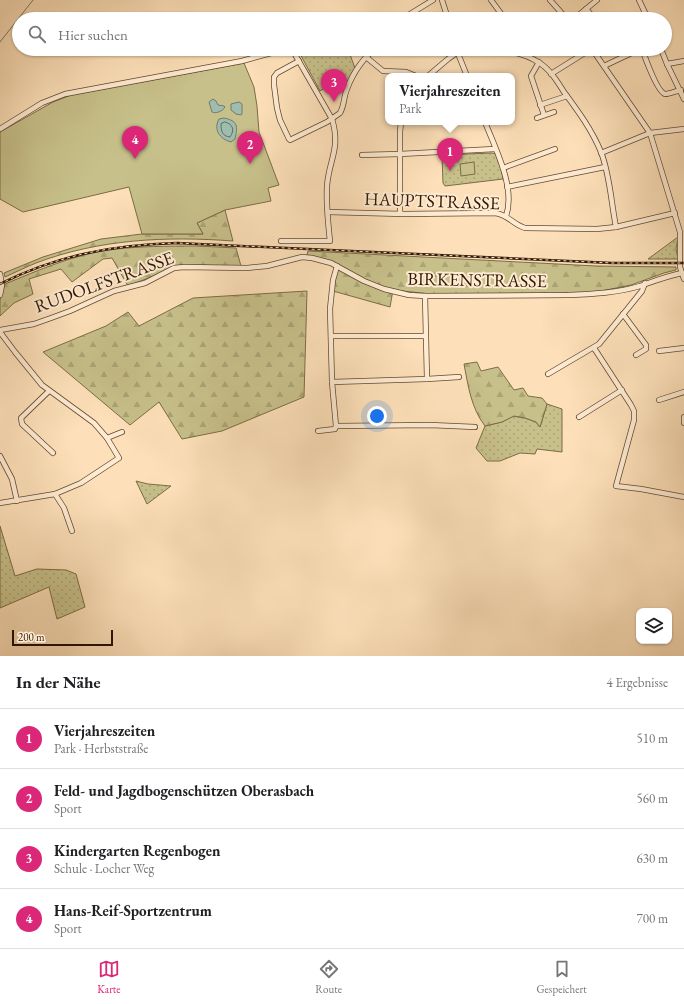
<!DOCTYPE html>
<html lang="de">
<meta charset="utf-8">
<style>
:root{--surface:#fff;--page:#f6f6f6;--text:#202124;--muted:#757577;--line:#e0e0e0;--accent:#db2777}
body{margin:0;font-family:"EB Garamond",serif;background:var(--page);color:var(--text)}
.controls{position:absolute;right:12px;bottom:12px;display:grid;overflow:hidden;border-radius:8px;box-shadow:0 1px 3px #0004}
.controls button{width:36px;height:36px;display:grid;place-items:center;padding:0;border:0;border-bottom:1px solid var(--line);background:var(--surface);color:var(--text);font:20px sans-serif}
.scale{position:absolute;left:12px;bottom:10px;width:101px;box-sizing:border-box;padding-left:4px;border:2px solid #301703;border-top:0;font-size:11px;line-height:14px;white-space:nowrap;color:#301703;-webkit-text-stroke:3px #feebd2;paint-order:stroke}
.you{position:absolute;left:377px;top:416px;width:14px;height:14px;margin:-10px;border:3px solid #fff;border-radius:50%;background:#1a73e8;box-shadow:0 0 0 6px #1a73e833}
.badge{display:grid;place-items:center;width:26px;height:26px;border-radius:50%;background:var(--accent);color:#fff;font-size:13px;font-weight:700}
.pin{position:absolute;translate:-50% -33px;filter:drop-shadow(0 1px 2px #0008)}
.pin::after{content:'';position:absolute;top:21px;width:14px;height:12px;background:inherit;clip-path:polygon(0 0,100% 0,50% 100%)}
.popup{position:absolute;left:385px;top:73px;width:130px;height:52px;box-sizing:border-box;display:grid;place-content:center;border-radius:8px;background:var(--surface);filter:drop-shadow(0 1px 3px #0005);font-size:13px;white-space:nowrap;color:var(--muted)}
.popup b{font-size:15px;color:var(--text)}
.popup::after{content:'';position:absolute;left:50%;top:100%;margin-left:-8px;border:8px solid transparent;border-top-color:var(--surface)}
.list{margin:0;padding:0;list-style:none}
h2{display:flex;justify-content:space-between;align-items:center;height:52px;margin:0;padding:0 16px;font-size:17px}
h2 small{font-size:13px;font-weight:400;color:var(--muted)}
.list li{display:grid;grid-template-columns:26px 1fr auto;gap:12px;align-items:center;box-sizing:border-box;height:60px;padding:0 16px;border-top:1px solid var(--line)}
.list b{display:block;font-size:15px;white-space:nowrap}
.list p{margin:0;font-size:13px;white-space:nowrap;color:var(--muted)}
.list em{font-size:13px;font-style:normal;color:var(--muted)}
.icon{flex:none;width:22px;height:22px;fill:none;stroke:currentColor;stroke-width:2;stroke-linecap:round;stroke-linejoin:round}
.map{position:relative;flex:none;width:684px;height:656px;overflow:hidden}
.search{position:absolute;background:var(--surface);box-shadow:0 1px 3px #0004;left:12px;right:12px;top:12px;height:44px;display:flex;align-items:center;gap:10px;box-sizing:border-box;padding:0 14px;border-radius:22px;color:var(--muted);font-size:15px}
.sheet{height:292px;background:var(--surface)}
nav{display:flex;justify-content:space-around;align-items:center;box-sizing:border-box;height:56px;border-top:1px solid var(--line);background:var(--surface);font-size:11px;color:var(--muted)}
nav a{display:grid;justify-items:center;gap:2px}
nav .on{color:var(--accent)}
.map>svg:first-child{display:block}
.green{fill:url(#green-dots);stroke:#7c6c46}
.forest{fill:url(#forest-firs);stroke:#7c6c46}
.pitch{fill:#c7c08a;stroke:#7c6c46}
.water{fill:#9fbdae;stroke:#737b6a}
.lines{fill:none;stroke-linecap:round;stroke-linejoin:round}
.shore{stroke:#686a58;stroke-width:1}
.stream{stroke:#737b6a;stroke-width:1}
.minor-casing{stroke:#634930;stroke-width:6}
.minor{stroke:#feebd2;stroke-width:4.5}
.rail-casing{stroke:#301703;stroke-width:2.5}
.rail{stroke:#feebd2;stroke-width:1;stroke-dasharray:3;stroke-linecap:butt}
.labels{text-anchor:middle;stroke-width:4;stroke-linejoin:round;paint-order:stroke}
.street-label{font-size:18px;fill:#301703;stroke:#feebd2}
</style>
<div class="map">
<svg width="684" height="656" viewBox="0 0 684 656">
<defs>
<pattern id="green-dots" width="8" height="8" patternUnits="userSpaceOnUse"><rect width="8" height="8" fill="#c7c08a"/><path d="M2 2h.1M6 6h.1" fill="none" stroke="#aba475" stroke-width="1.8" stroke-linecap="round"/></pattern>
<pattern id="forest-firs" width="22" height="20" patternUnits="userSpaceOnUse"><rect width="22" height="20" fill="#c7c08a"/><path d="M5 1l3.5 6h-7zM16 11l3.5 6h-7z" fill="#aba475"/></pattern>
</defs>
<rect width="100%" height="100%" fill="#fde0b9"/>
<filter id="stains"><feTurbulence type="fractalNoise" baseFrequency=".005" numOctaves="4"/><feColorMatrix values="0 0 0 0 .2 0 0 0 0 .09 0 0 0 0 .02 0 0 0 .5 -.17"/></filter>
<radialGradient id="worn" r=".72"><stop offset=".6" stop-color="#630" stop-opacity="0"/><stop offset="1" stop-color="#630" stop-opacity=".3"/></radialGradient>
<g class="green">
<polygon points="302,49 348,49 355,68 347,85 336,81 320,91 298,50"/>
<polygon points="492,153 496,154 502,171 503,179 445,186 443,183 442,155"/>
<polygon points="678,237 676,249 678,259 648,259"/>
<polygon points="547,404 562,409 562,452 537,449 535,454 520,453 500,461 487,461 476,448 485,426 502,422 513,416 525,418 536,422 540,427"/>
<polygon points="136,481 148,484 171,486 147,504"/>
<polygon points="0,526 15,576 37,569 66,570 76,574 85,607 57,619 49,587 0,608"/>
</g>
<g class="forest">
<path d="M225,210l8,31c-66,-5 -134,-2 -197,22 -10,4 -20,9 -31,14l-1,-4 39,-16 58,-18 41,-5h61l-6,-11z"/>
<path d="M198,246l38,2 5,18 -60,-1 -53,21 -16,-28 -9,1 -31,23 -11,-13 -32,10 4,15 -19,9 -14,13v-16l5,-16c34,-14 68,-29 104,-34 30,-4 59,-4 89,-4z"/>
<polygon points="308,251 596,266 676,267 676,270 664,273 631,285 581,295 441,295 393,290 390,307 333,291 338,265 331,261 307,255"/>
<polygon points="307,291 304,397 222,431 182,439 159,402 130,425 43,352 106,326 128,312 139,326 193,298"/>
<path d="M477,362l4,9 17,-4 16,23 9,-2 5,8 14,2 5,6 -7,23 -4,-5 -11,-4 -11,-2 -12,6 -17,4c-14,-18 -17,-41 -21,-62z"/>
</g>
<g class="pitch">
<polygon points="244,63 254,87 257,106 259,132 279,185 268,188 271,201 225,210 197,223 203,234 142,234 129,187 23,212 0,199 0,132 53,102 71,95"/>
<polygon points="474,162 475,174 461,176 460,164"/>
</g>
<g class="water">
<path d="M213,99l3,2 2,4 6,1 1,1c-2,4 -9,7 -13,5l-3,-10z"/>
<polygon points="239,102 242,104 242,114 241,115 236,114 231,110 231,104"/>
<path d="M224,118c14,3 14,8 11,21l-4,3c-11,-3 -18,-12 -12,-23z"/>
</g>
<g class="lines">
<path class="shore" d="M225,122c8,2 10,8 5,15 -8,-1 -9,-6 -9,-13z"/>
<polyline class="stream" points="0,42 33,0"/>
<defs>
<g id="minor">
<polyline points="442,0 448,19"/>
<polyline points="491,0 505,19"/>
<polyline points="550,0 567,19"/>
<polyline points="639,0 648,19"/>
<polyline points="586,9 595,19"/>
<polyline points="402,19 433,0"/>
<polyline points="574,19 597,0"/>
<polyline points="610,19 612,18"/>
<path d="M491,49c17,2 33,4 47,13 12,7 19,19 26,30 14,19 28,38 37,60 9,23 10,50 15,75"/>
<polyline points="592,49 650,133 680,232 680,267 684,279"/>
<path d="M642,49c3,8 15,43 23,45 4,0 11,-3 16,-4"/>
<polyline points="661,49 667,64 684,99"/>
<polyline points="457,51 467,76"/>
<polyline points="366,57 383,71 406,72 416,76"/>
<path d="M299,61l-22,12 -3,4v8l3,23 3,12 9,19 1,1 37,-18 13,-9c3,-5 4,-12 5,-18 5,-17 16,-34 29,-46"/>
<polyline points="539,62 531,76 544,115"/>
<polyline points="667,64 684,61"/>
<polyline points="604,66 640,49"/>
<polyline points="551,74 591,49"/>
<polyline points="428,76 448,59 462,49"/>
<polyline points="540,105 567,96"/>
<polyline points="537,118 554,112"/>
<path d="M485,122c10,26 31,66 21,94"/>
<polyline points="0,129 42,103 65,94 242,61 286,49"/>
<polyline points="601,153 650,133 684,129"/>
<polyline points="362,155 400,154 495,149"/>
<polyline points="503,168 555,149"/>
<polyline points="507,187 605,167"/>
<path d="M328,212l76,2 91,-1c14,2 17,11 30,15l72,1 19,-2 59,-14"/>
<polyline points="400,213 400,132 401,122"/>
<path d="M281,241h49c-2,-18 -4,-37 -3,-55 2,-27 14,-37 5,-67l-39,-68"/>
<polyline points="0,274 2,285 0,295"/>
<polyline points="425,296 427,379"/>
<polyline points="623,314 646,345 646,349 636,355"/>
<path d="M0,330l34,-6 17,-6 19,-7 44,-20 31,-8 29,-15 10,-1 63,1 20,-2 35,-9 10,1 19,5 33,18 20,8 25,6 16,1 143,-1c23,-1 49,-2 72,-9 14,-5 27,-10 42,-13"/>
<polyline points="0,332 15,352 42,385 94,423 107,438 119,458 81,483 55,494 0,503"/>
<polyline points="331,336 425,336"/>
<polyline points="594,348 631,405 634,411 634,420 616,486 641,489 684,497"/>
<polyline points="659,351 684,348"/>
<polyline points="548,374 599,344 642,291 645,283"/>
<polyline points="332,382 427,379 459,377"/>
<polyline points="49,391 21,418 22,424 53,453"/>
<polyline points="659,400 684,392"/>
<polyline points="579,417 622,390"/>
<polyline points="684,417 684,423"/>
<polyline points="336,426 332,382 330,309 333,280 337,266"/>
<polyline points="318,431 335,429 336,426 430,425 475,427"/>
<polyline points="107,438 122,432"/>
<polyline points="0,456 12,479 17,501"/>
<polyline points="55,494 64,508 72,531"/>
</g>
</defs>
<use href="#minor" class="minor-casing"/>
<use href="#minor" class="minor"/>
<defs>
<path id="rail" d="M0,284c58,-29 112,-39 177,-41l435,20h72"/>
</defs>
<use href="#rail" class="rail-casing"/>
<use href="#rail" class="rail"/>
</g>
<g class="labels">
<g class="street-label">
<text transform="translate(432 201) rotate(2)" y="6">HAUPTSTRASSE</text>
<text transform="translate(477 280) rotate(1)" y="6">BIRKENSTRASSE</text>
<text transform="translate(104 282) rotate(-20)" y="6">RUDOLFSTRASSE</text>
</g>
</g>
<rect width="100%" height="100%" filter="url(#stains)"/>
<rect width="100%" height="100%" fill="url(#worn)"/>
</svg>
<div class="controls">
<button><svg class="icon" aria-label="layers" viewBox="0 0 24 24"><path d="M12 4l9 5-9 5-9-5zM3 14l9 5 9-5"/></svg></button>
</div>
<div class="scale">200 m</div>
<div class="you"></div>
<div class="pin badge" style="left:450px;top:171px">1</div>
<div class="popup"><b>Vierjahreszeiten</b>Park</div>
<div class="pin badge" style="left:250px;top:164px">2</div>
<div class="pin badge" style="left:334px;top:102px">3</div>
<div class="pin badge" style="left:135px;top:159px">4</div>
<div class="search"><svg class="icon" aria-label="search" viewBox="0 0 24 24"><circle cx="10" cy="10" r="6"/><path d="M15 15l6 6"/></svg>Hier suchen</div>
</div>
<section class="sheet">
<h2>In der Nähe<small>4 Ergebnisse</small></h2>
<ul class="list">
<li><span class="badge">1</span><div><b>Vierjahreszeiten</b><p>Park · Herbststraße</p></div><em>510 m</em></li>
<li><span class="badge">2</span><div><b>Feld- und Jagdbogenschützen Oberasbach</b><p>Sport</p></div><em>560 m</em></li>
<li><span class="badge">3</span><div><b>Kindergarten Regenbogen</b><p>Schule · Locher Weg</p></div><em>630 m</em></li>
<li><span class="badge">4</span><div><b>Hans-Reif-Sportzentrum</b><p>Sport</p></div><em>700 m</em></li>
</ul>
</section>
<nav>
<a class="on"><svg class="icon" aria-label="map" viewBox="0 0 24 24"><path d="M3 6l6-2 6 2 6-2v14l-6 2-6-2-6 2zM9 4v14M15 6v14"/></svg>Karte</a>
<a><svg class="icon" aria-label="directions" viewBox="0 0 24 24"><path d="M12 3l9 9-9 9-9-9zM9 14v-3h6M13 9l2 2-2 2"/></svg>Route</a>
<a><svg class="icon" aria-label="saved" viewBox="0 0 24 24"><path d="M7 4h10v16l-5-4-5 4z"/></svg>Gespeichert</a>
</nav>
